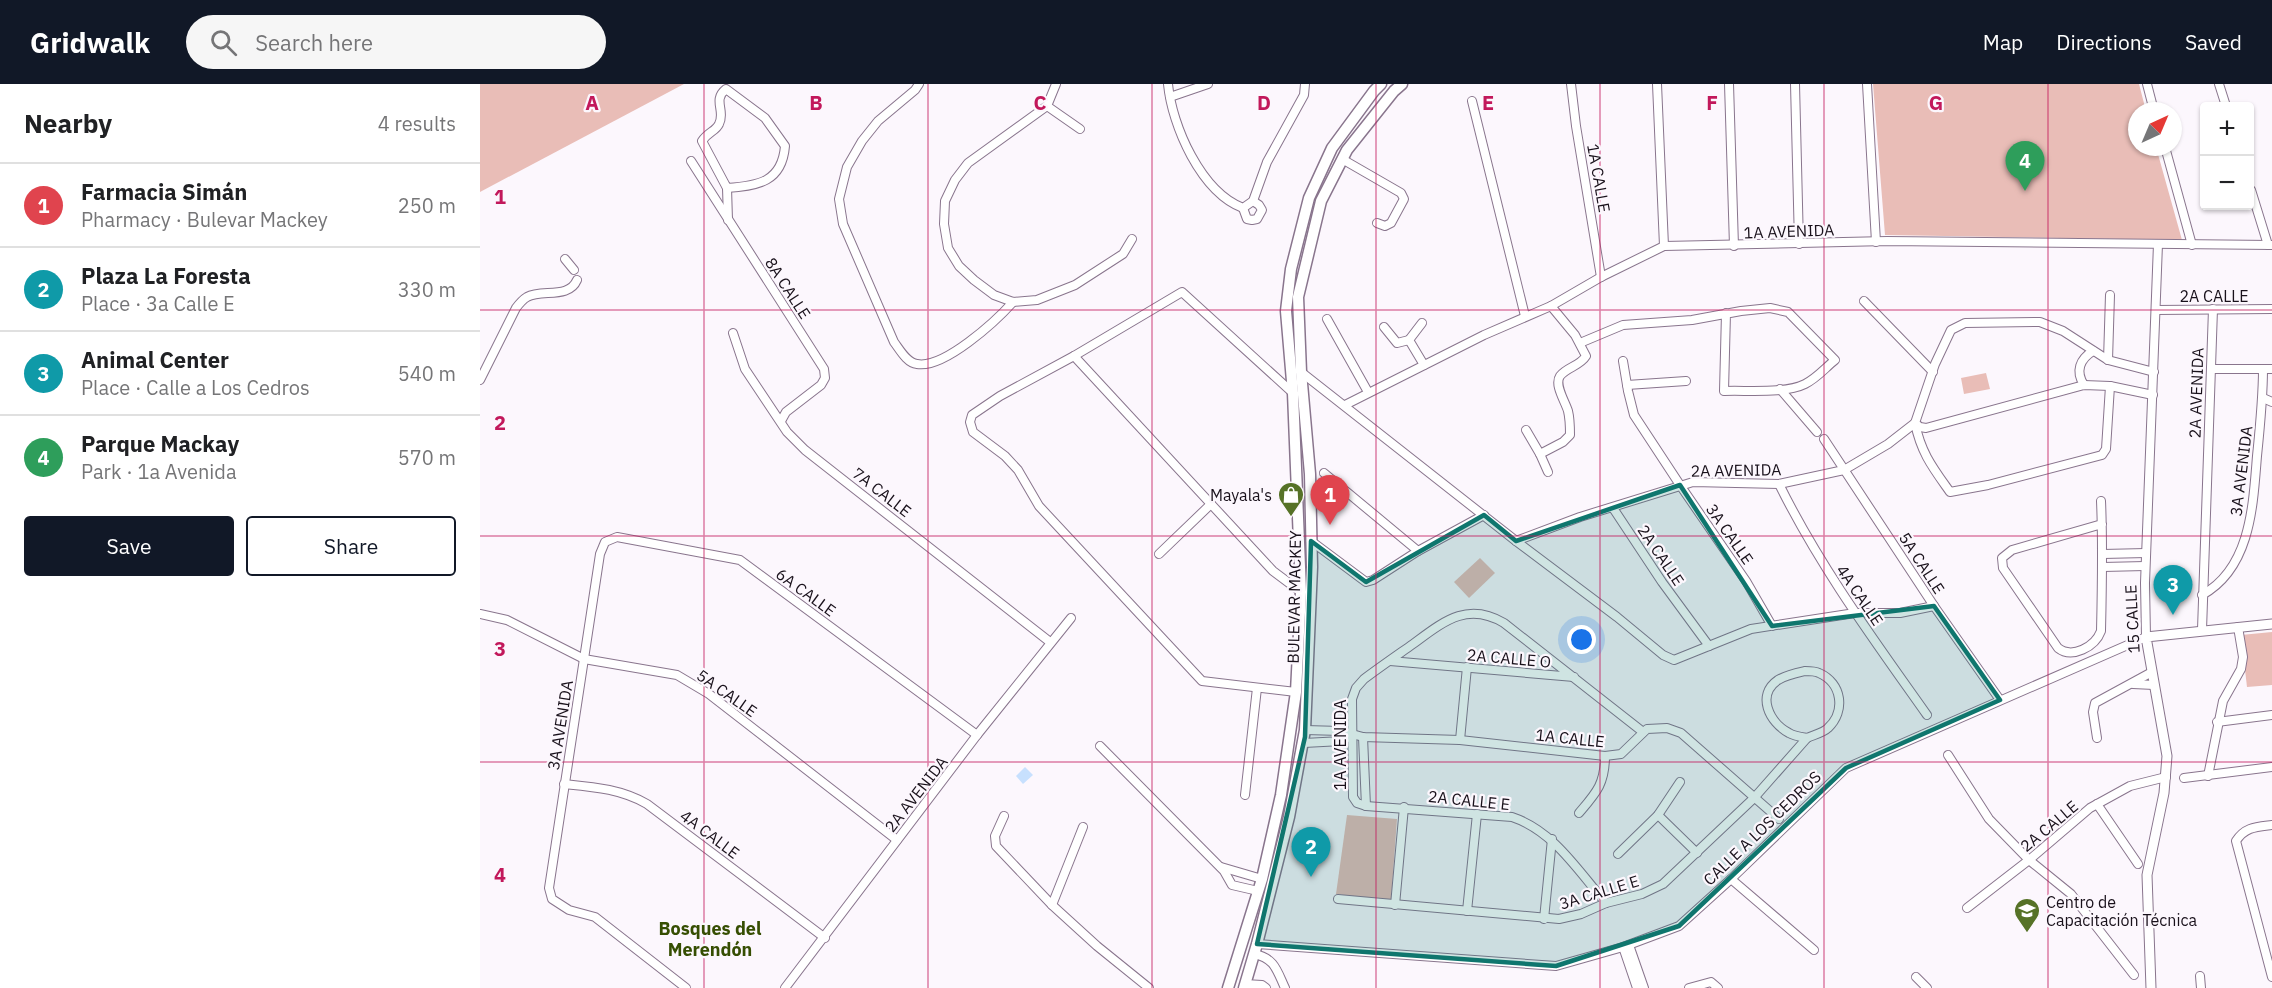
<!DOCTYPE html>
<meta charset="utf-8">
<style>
:root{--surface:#fff;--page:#f6f6f6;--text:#202124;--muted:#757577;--line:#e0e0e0;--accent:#111827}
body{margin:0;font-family:"IBM Plex Sans",sans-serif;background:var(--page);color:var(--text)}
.controls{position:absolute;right:18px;top:18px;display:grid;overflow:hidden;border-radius:6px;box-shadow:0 2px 4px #0004}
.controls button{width:54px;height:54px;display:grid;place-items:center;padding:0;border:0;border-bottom:2px solid var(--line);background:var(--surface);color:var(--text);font:30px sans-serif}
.compass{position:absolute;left:1648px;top:18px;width:54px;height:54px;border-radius:50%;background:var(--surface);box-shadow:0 2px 4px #0004;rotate:44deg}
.you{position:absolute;left:1102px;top:556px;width:21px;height:21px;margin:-15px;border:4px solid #fff;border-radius:50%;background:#1a73e8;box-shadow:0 0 0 9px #1a73e833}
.badge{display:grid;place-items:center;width:39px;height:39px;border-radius:50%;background:var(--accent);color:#fff;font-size:20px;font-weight:700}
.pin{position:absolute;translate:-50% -50px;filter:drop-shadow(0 2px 3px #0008)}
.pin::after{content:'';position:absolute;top:32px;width:21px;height:18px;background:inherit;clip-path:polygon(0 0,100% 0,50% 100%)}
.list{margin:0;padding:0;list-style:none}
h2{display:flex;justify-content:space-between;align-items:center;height:78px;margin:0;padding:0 24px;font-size:26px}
h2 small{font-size:20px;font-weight:400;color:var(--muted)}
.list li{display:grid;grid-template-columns:39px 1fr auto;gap:18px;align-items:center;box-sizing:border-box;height:84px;padding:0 24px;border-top:2px solid var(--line)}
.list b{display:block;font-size:22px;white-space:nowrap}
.list p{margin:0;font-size:20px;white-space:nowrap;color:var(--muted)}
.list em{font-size:20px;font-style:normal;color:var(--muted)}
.actions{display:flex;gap:12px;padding:18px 24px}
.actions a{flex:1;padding:14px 0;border:2px solid var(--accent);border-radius:6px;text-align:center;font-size:21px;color:var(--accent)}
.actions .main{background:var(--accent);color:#fff}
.icon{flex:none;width:33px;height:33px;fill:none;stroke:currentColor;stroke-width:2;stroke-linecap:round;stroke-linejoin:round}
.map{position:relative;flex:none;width:1792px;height:904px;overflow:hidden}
header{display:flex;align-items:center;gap:36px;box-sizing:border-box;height:84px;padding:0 30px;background:var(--accent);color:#fff}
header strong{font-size:28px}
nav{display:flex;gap:33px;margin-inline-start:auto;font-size:21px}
.search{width:420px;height:54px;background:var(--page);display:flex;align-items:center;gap:15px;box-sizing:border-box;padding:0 21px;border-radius:33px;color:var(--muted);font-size:22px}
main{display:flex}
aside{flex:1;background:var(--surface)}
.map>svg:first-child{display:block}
.green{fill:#e9bdb7}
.water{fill:#c7e0fe}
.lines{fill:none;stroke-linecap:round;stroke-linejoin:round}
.minor-casing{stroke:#89758d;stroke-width:10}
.tertiary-casing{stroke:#89758d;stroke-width:11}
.secondary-casing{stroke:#89758d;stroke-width:13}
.minor{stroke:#fff;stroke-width:8}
.tertiary{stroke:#fff;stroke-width:9}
.secondary{stroke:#fff;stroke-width:10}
.marked{fill:#0f766e;fill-opacity:0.2;stroke:#0f766e;stroke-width:4.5;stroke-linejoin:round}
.grid{fill:none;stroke:#c2185b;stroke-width:1.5;stroke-opacity:0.55}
.labels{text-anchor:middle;stroke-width:4.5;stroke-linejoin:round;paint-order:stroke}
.street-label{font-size:16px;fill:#19111b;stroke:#fcf7fd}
.poi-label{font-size:16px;fill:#19111b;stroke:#fcf7fd;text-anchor:end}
.neighbourhood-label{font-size:18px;font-weight:bold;fill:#364e02;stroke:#fcf7fd}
.grid-label{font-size:20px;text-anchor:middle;font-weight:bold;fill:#c2185b;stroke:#fcf7fd;stroke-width:4.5;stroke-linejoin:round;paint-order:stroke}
</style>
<header>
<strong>Gridwalk</strong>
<div class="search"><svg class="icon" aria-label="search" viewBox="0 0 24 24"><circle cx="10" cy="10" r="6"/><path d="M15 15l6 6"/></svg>Search here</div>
<nav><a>Map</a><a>Directions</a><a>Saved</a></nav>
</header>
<main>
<aside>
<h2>Nearby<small>4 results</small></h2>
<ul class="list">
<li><span class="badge" style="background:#e0444e">1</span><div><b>Farmacia Simán</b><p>Pharmacy · Bulevar Mackey</p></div><em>250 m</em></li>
<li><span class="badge" style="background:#0f9aa8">2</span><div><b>Plaza La Foresta</b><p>Place · 3a Calle E</p></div><em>330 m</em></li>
<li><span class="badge" style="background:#0f9aa8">3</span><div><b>Animal Center</b><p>Place · Calle a Los Cedros</p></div><em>540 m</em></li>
<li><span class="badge" style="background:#2e9e5b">4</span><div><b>Parque Mackay</b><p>Park · 1a Avenida</p></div><em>570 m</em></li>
</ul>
<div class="actions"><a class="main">Save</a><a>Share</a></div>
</aside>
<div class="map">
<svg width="1792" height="904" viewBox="0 0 1792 904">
<rect width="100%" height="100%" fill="#fcf7fd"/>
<g class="green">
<polygon points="0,0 204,0 0,108"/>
<polygon points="1393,0 1659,0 1666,27 1657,27 1657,63 1676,63 1702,156 1405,151"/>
<polygon points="1506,289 1510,305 1484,310 1481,294"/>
<polygon points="1000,474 1015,489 989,514 974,498"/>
<polygon points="1792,548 1792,601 1767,603 1761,551"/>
<polygon points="867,731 917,735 911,817 856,810"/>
</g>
<polygon class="water" points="545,683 553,691 543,700 536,692"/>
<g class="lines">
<defs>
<g id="minor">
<path d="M439,0l-4,6 -37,31 -16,20 -15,26 -8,32 4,25 51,118c6,8 13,21 23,22 27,5 79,-43 96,-62"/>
<polyline points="576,0 567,22 488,79 475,96 465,117 464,140 468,164 479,182 494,196 514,211 533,218 557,216 595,201 643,170 652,155"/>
<path d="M688,0c4,42 33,108 75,124l10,-7 14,-39 37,-67 1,-11"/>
<polyline points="1091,0 1096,42 1121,193"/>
<polyline points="1177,0 1184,162"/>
<polyline points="1249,0 1254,162"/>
<polyline points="1315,0 1319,160"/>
<polyline points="1387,0 1396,158"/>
<polyline points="1667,0 1674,27"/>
<polyline points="1739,0 1746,22"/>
<path d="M246,5l39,29 20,28c-3,36 -27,40 -58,42l-25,-47c6,-9 14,-10 17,-17 7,-13 -7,-24 7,-35z"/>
<polyline points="690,13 728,0"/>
<polyline points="992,17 1045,232"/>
<polyline points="567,22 600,45"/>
<polyline points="1685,63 1712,161"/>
<polyline points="862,75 921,109 924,115 911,139 905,142 897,139"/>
<polyline points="211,77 344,285 345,294 341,301 306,328 301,337"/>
<polyline points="247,104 248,136"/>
<polyline points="1771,106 1788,161"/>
<polyline points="763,124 767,135 772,136 777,135 782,126 779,121 773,117"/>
<polyline points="85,175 94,186"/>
<polyline points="1384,217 1453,288"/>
<polyline points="1676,226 1792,225"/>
<polyline points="847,235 888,308"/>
<polyline points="942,239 929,256 944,281"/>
<polyline points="904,243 917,259 929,256"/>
<polyline points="253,249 265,285 307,348 325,366 570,558"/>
<path d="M1100,259l43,-18 69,-5 49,-9 29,-3 18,4 47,48c-10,8 -18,18 -30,24 -20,10 -58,6 -81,7l2,-78"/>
<polyline points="594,272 793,487 821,508"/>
<polyline points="1628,276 1630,211"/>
<polyline points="1143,277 1148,307 1154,331 1200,401 1266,497 1292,542"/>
<polyline points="1731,285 1792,285"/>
<polyline points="821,288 1036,457 1137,533 1183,571 1194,576 1271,545 1375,529 1420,529 1454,522"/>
<path d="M0,296l36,-72c3,-4 6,-8 11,-11 15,-8 42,2 50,-17"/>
<polyline points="1147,301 1206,297"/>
<path d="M1604,301c-9,-14 -4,-26 9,-34"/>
<polyline points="1300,305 1337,348"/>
<polyline points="813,309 702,208 594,272 520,312 492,331 490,338 493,348 525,372 538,386 559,422 722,597 816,608"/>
<polyline points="1673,311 1630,302 1604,301 1446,344 1440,343 1435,339 1455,280 1471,246 1485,239 1560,238 1583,247 1628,276 1674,288"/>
<polyline points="1783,314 1792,318"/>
<polyline points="865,321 1004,251 1071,222 1121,193 1184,162 1407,157 1792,161"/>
<path d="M1046,346l14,24 23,-12 7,-7c0,-8 0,-16 -2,-24 -3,-10 -14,-26 -8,-35 7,-9 20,-10 26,-20l-11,-21 -24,-29"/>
<polyline points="1344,355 1454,522 1520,616"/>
<polyline points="1060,370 1068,388"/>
<polyline points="844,389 938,467"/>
<path d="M1299,400c41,83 95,156 148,231"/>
<path d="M1621,417c2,44 1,87 0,130 -6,16 -29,28 -43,17l-55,-80 -1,-10 10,-8 90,-26"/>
<polyline points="1133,424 1182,498 1229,562"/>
<polyline points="831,457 886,498 893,496 938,467 1004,431"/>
<path d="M1036,457l64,-24 113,-35 86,2 65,-14 44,-26 27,-21c6,30 18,45 35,69l38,-7 114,-30 4,-6 4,-63"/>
<polyline points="679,470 731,420"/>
<polyline points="1623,470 1666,469"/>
<polyline points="1623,483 1665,482"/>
<path d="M1722,511c49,-27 51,-90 55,-139 3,-29 6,-58 6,-87"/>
<polyline points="0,530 27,536 104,575 197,591 229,610 417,756"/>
<polyline points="1722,546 1733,225"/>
<polyline points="910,577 1094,593"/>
<path d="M1325,587c4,0 10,0 14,2 23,10 27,38 9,55 -5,5 -15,7 -21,10 -6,-1 -13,-2 -18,-5 -20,-11 -33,-38 -11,-53 8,-5 18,-7 27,-9z"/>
<polyline points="1653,600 1674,601"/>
<polyline points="1737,638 1792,631"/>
<polyline points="825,646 861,647 883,653 980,656 1125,672 1141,670 1167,645 1187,644 1201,649 1299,735"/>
<polyline points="883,653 886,722"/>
<polyline points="1617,654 1613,628 1615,619 1672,588"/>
<polyline points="980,656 987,583"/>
<polyline points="824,659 862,657 872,651"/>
<polyline points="620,662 744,787 752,801 778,807"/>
<polyline points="1468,671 1509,735 1549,776 1591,810 1654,891"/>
<polyline points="1728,692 1743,617 1761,585 1763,573 1758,543"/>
<polyline points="1704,694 1792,683"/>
<path d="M84,700c30,3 57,5 83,20l178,134"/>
<polyline points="765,711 777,604"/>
<polyline points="1617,720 1658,780"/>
<path d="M1099,729c17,-20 26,-29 26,-57"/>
<polyline points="1178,731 1217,769"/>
<polyline points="524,732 515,752 516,762 572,821 617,862 669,904"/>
<path d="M1792,741c-16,2 -27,2 -36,16l36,136"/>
<polyline points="1138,770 1178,731 1200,698"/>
<polyline points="741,783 782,795"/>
<polyline points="1251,795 1334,866"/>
<polyline points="858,815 1079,835 1101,830 1126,819 1162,810 1183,800 1274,714 1327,654"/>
<path d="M1126,819c-28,-32 -52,-72 -94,-86l-146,-11 -9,-3 -4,-6 -1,-98 4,-11 8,-9c16,-12 32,-23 49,-35 30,-22 54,-43 91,-21l139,109"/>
<polyline points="572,821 603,743"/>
<polyline points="915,821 924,723"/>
<polyline points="1487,824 1549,776 1610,724 1650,702 1686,693"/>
<polyline points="987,827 997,730"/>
<polyline points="1064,835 1072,755"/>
<polyline points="777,860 1076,882 1143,863 1199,842 1251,795 1366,684 1666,553 1665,499 1678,160"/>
<polyline points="1149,861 1164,904"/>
<polyline points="1143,863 1157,904"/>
<path d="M774,870c21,4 23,17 31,34"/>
<polyline points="1720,892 1721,904"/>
<polyline points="1436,893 1447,904"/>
<polyline points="765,900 782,901 786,904"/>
<polyline points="206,904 115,833 89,826 72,815 69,804 120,470 125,458 137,453 260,476 497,651"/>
<polyline points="305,904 497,651 591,534"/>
<polyline points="1209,904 1231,898 1238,904"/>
</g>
<polyline id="tertiary" points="1671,904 1667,791 1684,709 1687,672 1666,553 1792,540"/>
<g id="secondary">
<polyline points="748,904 782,795 801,711 816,608 821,508 813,309 806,227 811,185 829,114 852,64 894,7 901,0"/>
<polyline points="764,904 777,860 809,733 825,646 832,483 830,390 821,288 818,213 841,117 867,66 914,7 922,0"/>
</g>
</defs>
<use href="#minor" class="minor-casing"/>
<use href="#tertiary" class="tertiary-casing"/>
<use href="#secondary" class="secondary-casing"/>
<use href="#minor" class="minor"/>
<use href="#tertiary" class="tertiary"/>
<use href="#secondary" class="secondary"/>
</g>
<path class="marked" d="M1200,401l92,141 162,-20 66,94 -154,68 -167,158 -123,40 -299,-22 48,-207 6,-196 55,41 118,-67 32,26z"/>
<path class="grid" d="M224,0v904M448,0v904M672,0v904M896,0v904M1120,0v904M1344,0v904M1568,0v904M0,226h1792M0,452h1792M0,678h1792"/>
<defs>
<symbol id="shop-pin" viewBox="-11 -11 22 30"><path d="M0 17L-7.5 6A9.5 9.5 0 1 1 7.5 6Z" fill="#567227" stroke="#fcf7fd"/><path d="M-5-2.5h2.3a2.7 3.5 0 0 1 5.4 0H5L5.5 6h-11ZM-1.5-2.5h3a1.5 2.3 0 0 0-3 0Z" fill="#fff"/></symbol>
<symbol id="school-pin" viewBox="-11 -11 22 30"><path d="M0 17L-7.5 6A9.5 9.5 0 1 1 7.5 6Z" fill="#567227" stroke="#fcf7fd"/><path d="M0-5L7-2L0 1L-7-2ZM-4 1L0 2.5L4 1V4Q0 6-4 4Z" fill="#fff"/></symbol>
</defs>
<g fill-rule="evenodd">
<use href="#shop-pin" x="796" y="396" width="30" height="40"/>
<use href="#school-pin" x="1532" y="812" width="30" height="40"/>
</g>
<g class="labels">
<g class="street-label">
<text transform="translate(1119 94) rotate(80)" y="6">1A CALLE</text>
<text transform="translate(1309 147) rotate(-2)" y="6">1A AVENIDA</text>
<text transform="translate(308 204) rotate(57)" y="6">8A CALLE</text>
<text x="1734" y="218">2A CALLE</text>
<text transform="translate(1716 309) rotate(-88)" y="6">2A AVENIDA</text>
<text transform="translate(1256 386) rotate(-1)" y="6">2A AVENIDA</text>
<text transform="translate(1761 387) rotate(-83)" y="6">3A AVENIDA</text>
<text transform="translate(402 408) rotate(38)" y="6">7A CALLE</text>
<text transform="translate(1250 450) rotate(55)" y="6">3A CALLE</text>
<text transform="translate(1181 471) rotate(56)" y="6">2A CALLE</text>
<text transform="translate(1442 479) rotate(57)" y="6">5A CALLE</text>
<text transform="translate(326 508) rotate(36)" y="6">6A CALLE</text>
<text transform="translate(1380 511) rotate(56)" y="6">4A CALLE</text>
<text transform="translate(814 513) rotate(-89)" y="6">BULEVAR MACKEY</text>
<text transform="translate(1652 535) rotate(-93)" y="6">15 CALLE</text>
<text transform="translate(1029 574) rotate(5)" y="6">2A CALLE O</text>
<text transform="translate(247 609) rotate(35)" y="6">5A CALLE</text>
<text transform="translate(80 641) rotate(-81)" y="6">3A AVENIDA</text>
<text transform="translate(1090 654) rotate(6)" y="6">1A CALLE</text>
<text transform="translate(860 661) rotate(-90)" y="6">1A AVENIDA</text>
<text transform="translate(436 710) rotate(-52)" y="6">2A AVENIDA</text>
<text transform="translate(989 716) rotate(6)" y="6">2A CALLE E</text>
<text transform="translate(1569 742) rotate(-40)" y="6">2A CALLE</text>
<text transform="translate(1282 744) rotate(-44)" y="6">CALLE A LOS CEDROS</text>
<text transform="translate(230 750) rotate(37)" y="6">4A CALLE</text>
<text transform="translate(1119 808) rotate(-17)" y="6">3A CALLE E</text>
</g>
<g class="poi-label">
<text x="792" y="417">Mayala's</text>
<text x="1566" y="824" text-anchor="start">Centro de<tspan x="1566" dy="18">Capacitación Técnica</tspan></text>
</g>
<g class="neighbourhood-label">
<text x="230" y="851">Bosques del<tspan x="230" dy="21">Merendón</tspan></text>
</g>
</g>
<g class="grid-label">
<text x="112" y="26">A</text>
<text x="336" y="26">B</text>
<text x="560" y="26">C</text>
<text x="784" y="26">D</text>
<text x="1008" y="26">E</text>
<text x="1232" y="26">F</text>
<text x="1456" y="26">G</text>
<text x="20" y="120">1</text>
<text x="20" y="346">2</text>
<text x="20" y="572">3</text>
<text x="20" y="798">4</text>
</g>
</svg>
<div class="controls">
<button>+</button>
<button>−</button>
</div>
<svg class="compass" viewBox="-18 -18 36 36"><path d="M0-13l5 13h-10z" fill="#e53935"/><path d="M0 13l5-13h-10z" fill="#757577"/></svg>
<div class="you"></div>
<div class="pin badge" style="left:850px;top:441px;background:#e0444e">1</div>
<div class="pin badge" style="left:831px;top:793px;background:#0f9aa8">2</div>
<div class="pin badge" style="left:1693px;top:531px;background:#0f9aa8">3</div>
<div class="pin badge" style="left:1545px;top:107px;background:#2e9e5b">4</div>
</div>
</main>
